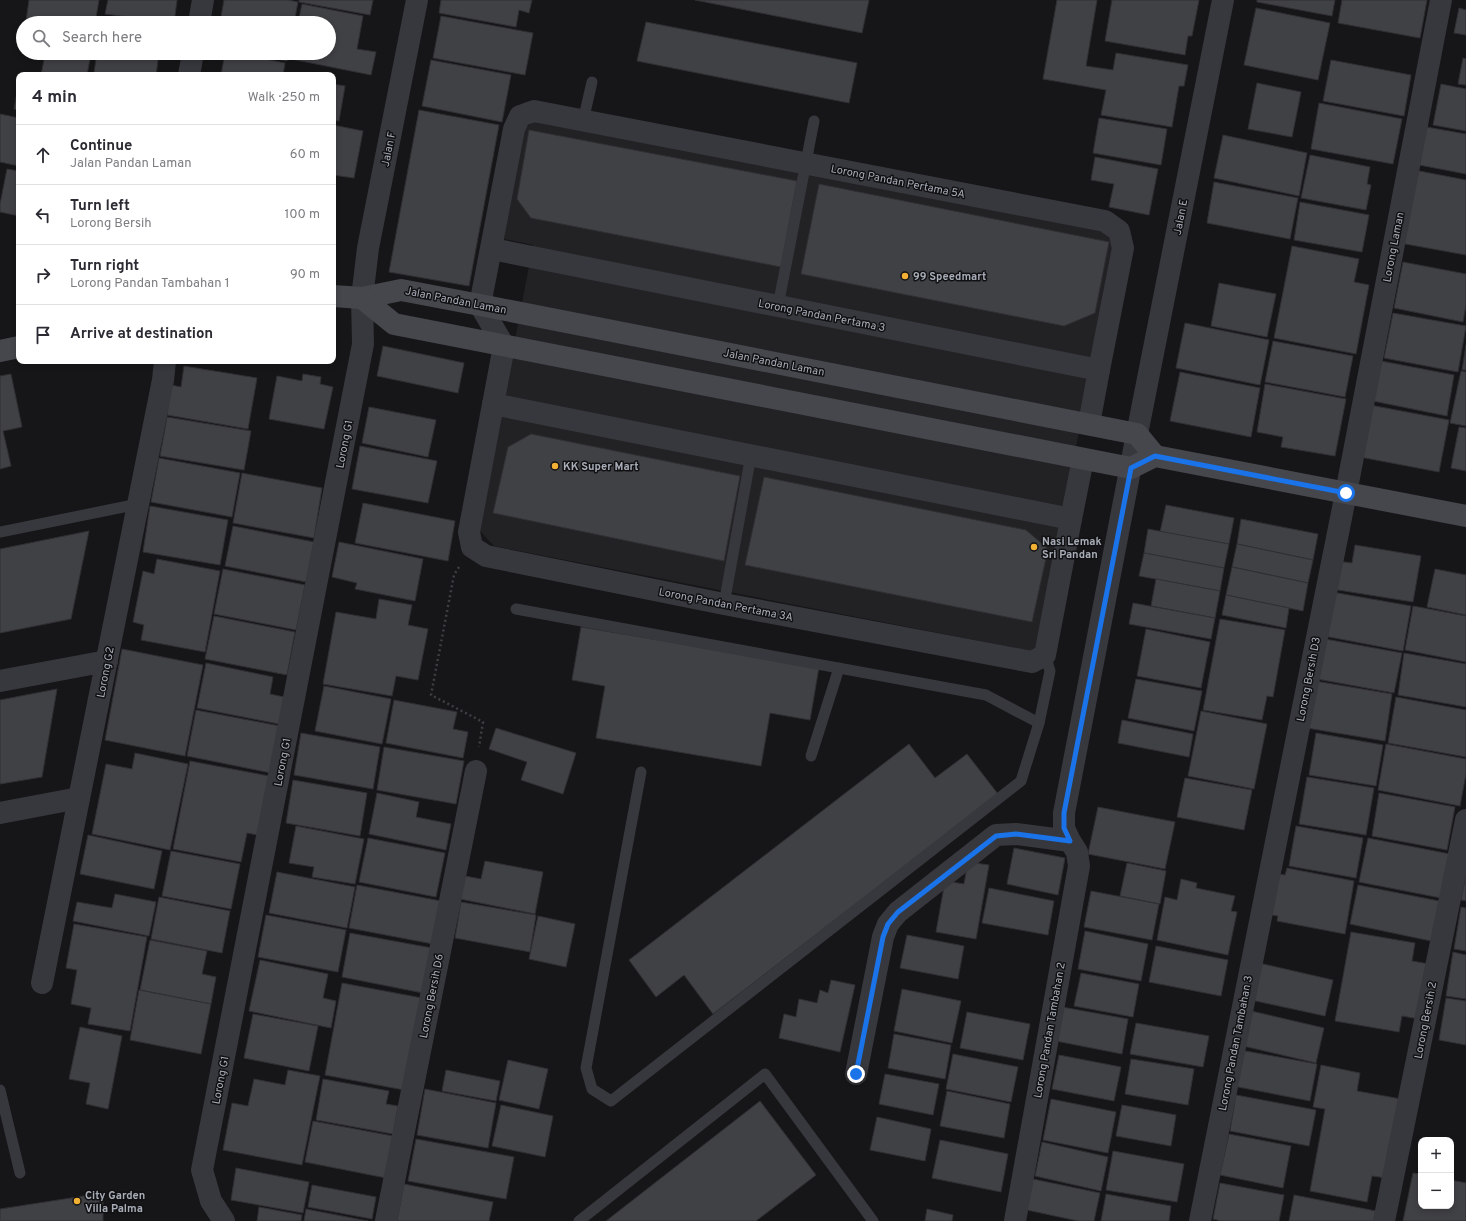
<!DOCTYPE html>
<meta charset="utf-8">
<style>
:root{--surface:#fff;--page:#f2f2f3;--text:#2b2b33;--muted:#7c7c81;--line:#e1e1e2}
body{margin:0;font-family:Overpass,sans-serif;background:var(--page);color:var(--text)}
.controls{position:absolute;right:12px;bottom:12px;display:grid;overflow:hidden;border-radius:8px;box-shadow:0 2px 6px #0003}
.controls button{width:36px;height:36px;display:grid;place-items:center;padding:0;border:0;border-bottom:1px solid var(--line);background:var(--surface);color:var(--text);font:20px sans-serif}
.stop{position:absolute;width:12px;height:12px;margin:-9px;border:3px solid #1a73e8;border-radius:50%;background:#fff}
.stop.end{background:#1a73e8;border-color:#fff;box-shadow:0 1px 4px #0008}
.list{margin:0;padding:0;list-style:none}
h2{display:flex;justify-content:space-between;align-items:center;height:52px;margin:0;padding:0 16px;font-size:17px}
h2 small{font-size:13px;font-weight:400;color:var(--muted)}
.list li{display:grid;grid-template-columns:26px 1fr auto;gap:12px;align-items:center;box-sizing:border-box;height:60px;padding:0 16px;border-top:1px solid var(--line)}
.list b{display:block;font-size:15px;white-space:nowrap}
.list p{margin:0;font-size:13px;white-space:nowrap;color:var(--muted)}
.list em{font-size:13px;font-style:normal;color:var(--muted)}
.icon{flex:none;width:22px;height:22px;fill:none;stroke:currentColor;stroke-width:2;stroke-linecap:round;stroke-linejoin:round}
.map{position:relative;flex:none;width:1466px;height:1221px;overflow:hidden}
.search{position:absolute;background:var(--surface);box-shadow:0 2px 6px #0003;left:16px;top:16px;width:320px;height:44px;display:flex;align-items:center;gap:10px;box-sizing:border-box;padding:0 14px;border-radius:22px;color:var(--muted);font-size:15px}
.panel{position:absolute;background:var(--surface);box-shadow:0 2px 6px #0003;left:16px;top:72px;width:320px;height:292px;border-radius:8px}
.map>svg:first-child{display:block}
.built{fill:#222225}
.building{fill:#404145;stroke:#303034}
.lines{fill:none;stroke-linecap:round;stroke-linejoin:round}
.path{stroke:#3d3f44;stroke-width:2.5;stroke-dasharray:2 3;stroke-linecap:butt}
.lane{stroke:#37383d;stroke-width:11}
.street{stroke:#37383d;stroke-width:22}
.secondary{stroke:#45474d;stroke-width:22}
.route{stroke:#1a73e8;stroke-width:5}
.poi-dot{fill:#f2b134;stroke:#111113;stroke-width:1.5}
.labels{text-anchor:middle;stroke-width:3;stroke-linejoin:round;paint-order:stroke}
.street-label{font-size:11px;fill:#a8adb8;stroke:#111113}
.poi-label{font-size:11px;font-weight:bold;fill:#a8adb8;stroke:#111113;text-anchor:start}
</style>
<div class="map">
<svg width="1466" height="1221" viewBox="0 0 1466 1221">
<rect width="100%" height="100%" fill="#161618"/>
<polygon class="built" points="535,120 1104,230 1115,248 1037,646 1031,651 494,546 479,530 533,245 504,239 523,130"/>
<g class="building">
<polygon points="29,0 99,0 95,23 39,23 26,21"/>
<polygon points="108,0 177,0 174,23 105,14"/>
<polygon points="224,0 288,0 298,2 294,23 220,23"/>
<polygon points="299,0 373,0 370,15 299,2"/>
<polygon points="441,0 532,0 529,13 519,10 516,27 439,13"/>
<polygon points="695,0 869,0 862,33"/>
<polygon points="1057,0 1097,0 1086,66 1113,70 1116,53 1188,65 1184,86 1179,86 1172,127 1101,115 1106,90 1043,79"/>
<polygon points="1112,0 1199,0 1192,36 1188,36 1185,55 1105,41"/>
<polygon points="1257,0 1335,0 1332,16 1257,2"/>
<polygon points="1342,0 1427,0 1420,38 1338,23"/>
<polygon points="302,4 363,16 357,49 376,52 371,75 291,59 292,53 329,53 329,23 298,23"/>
<polygon points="1256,8 1330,23 1318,80 1244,65"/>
<polygon points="1459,8 1466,10 1466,35 1454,33"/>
<polygon points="441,16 533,33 525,75 433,58"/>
<polygon points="646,22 857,63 849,103 637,61"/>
<polygon points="23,32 23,51 20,51"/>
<polygon points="33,53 91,53 87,75 41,75 45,55"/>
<polygon points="97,53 159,53 156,75 104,75 94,73"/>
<polygon points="225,53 234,53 285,63 283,75 221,75"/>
<polygon points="248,53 288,53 287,61"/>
<polygon points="1463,58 1466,59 1466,85 1458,84"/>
<polygon points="431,60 511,75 502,122 422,106"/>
<polygon points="1331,60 1411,75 1404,116 1323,101"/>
<polygon points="1257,83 1301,92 1292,137 1248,129"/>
<polygon points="333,84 345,86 339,121 333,120"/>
<polygon points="1441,84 1466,89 1466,131 1433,125"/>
<polygon points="17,92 19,92 19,110 14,109"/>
<polygon points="1319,103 1402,119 1393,164 1311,149"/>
<polygon points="419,110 499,125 469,286 389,272"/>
<polygon points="0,114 19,118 19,166 0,162"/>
<polygon points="1099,118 1167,129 1161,165 1093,153"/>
<polygon points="333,125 363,131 354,178 333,175"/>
<polygon points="1421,126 1466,134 1466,174 1414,164"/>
<polygon points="529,130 797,181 781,267 531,218 517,199"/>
<polygon points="1223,135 1307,153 1299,196 1214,178"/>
<polygon points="1310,155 1370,167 1367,184 1371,185 1366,210 1301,198"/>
<polygon points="1095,157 1158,169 1149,215 1109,207 1114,184 1091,180"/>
<polygon points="7,169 19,171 19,216 0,212 0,204"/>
<polygon points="1414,170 1466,180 1466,255 1400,243"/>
<polygon points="1214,182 1298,198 1290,239 1207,223"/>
<polygon points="819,184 1109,242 1095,313 1064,326 801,274"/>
<polygon points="1300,202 1369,215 1362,252 1294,240"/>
<polygon points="1292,246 1359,259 1354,282 1369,285 1356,354 1274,338"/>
<polygon points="1403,262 1466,274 1466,305 1463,322 1394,308"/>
<polygon points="1219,283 1276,294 1267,337 1211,326"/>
<polygon points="1393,313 1466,326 1458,372 1384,358"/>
<polygon points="1185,323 1269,340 1260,385 1176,368"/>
<polygon points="1273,341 1353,356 1345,397 1265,382"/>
<polygon points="1466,345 1466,370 1462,370"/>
<polygon points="383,346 464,363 458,393 377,376"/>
<polygon points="1376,360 1454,375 1447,416 1368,400"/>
<polygon points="184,366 257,378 248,429 167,415 171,385 181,387"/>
<polygon points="1461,371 1466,372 1466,426 1450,423"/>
<polygon points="1180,372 1260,388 1251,437 1170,421"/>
<polygon points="11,374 22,427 3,431 11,466 0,469 0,376"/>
<polygon points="303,374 321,377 320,384 333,387 324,429 269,419 277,376 302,381"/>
<polygon points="1265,384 1346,399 1335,456 1281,447 1283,437 1257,432"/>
<polygon points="1370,405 1449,420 1439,472 1360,457"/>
<polygon points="369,407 436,420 428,457 362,443"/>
<polygon points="167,417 251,431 244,470 160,456"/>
<polygon points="1459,427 1466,428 1466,471 1451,468"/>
<polygon points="531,434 740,476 724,561 493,513 508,447"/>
<polygon points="360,446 437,461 428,503 352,489"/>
<polygon points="159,458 240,473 232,517 151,502"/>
<polygon points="242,473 322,488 314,538 233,523"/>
<polygon points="764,477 1026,530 1048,549 1032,622 745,565"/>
<polygon points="363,503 455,521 448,561 355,543"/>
<polygon points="1166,505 1234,518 1229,544 1160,532"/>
<polygon points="150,506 228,520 220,565 143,552"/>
<polygon points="1241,519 1318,534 1313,560 1237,544"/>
<polygon points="233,526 314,542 306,582 225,566"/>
<polygon points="1148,529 1229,544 1224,568 1144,553"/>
<polygon points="89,531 71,619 0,633 0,549"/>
<polygon points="339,542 423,559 415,601 355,589 357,583 332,577"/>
<polygon points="1237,544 1313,560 1308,583 1232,567"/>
<polygon points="1355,545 1421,556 1413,602 1332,589 1337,561 1352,563"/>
<polygon points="1144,553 1224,568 1220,591 1139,576"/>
<polygon points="157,559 220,571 205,652 141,640 144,625 133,622 143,571 154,574"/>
<polygon points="1232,567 1308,583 1303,611 1226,595"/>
<polygon points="223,569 305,585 296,630 214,614"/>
<polygon points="1435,569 1466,575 1466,615 1427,607"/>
<polygon points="1156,579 1220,591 1215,618 1151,606"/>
<polygon points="1332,592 1411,606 1403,651 1324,636"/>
<polygon points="1226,595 1289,608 1286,628 1222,615"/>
<polygon points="379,599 412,605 408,625 428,629 418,680 396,676 392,696 323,684 336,612 376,619"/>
<polygon points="1133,603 1215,618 1211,639 1129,624"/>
<polygon points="1413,606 1466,616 1466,662 1405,650"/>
<polygon points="214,616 295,632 287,675 205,659"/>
<polygon points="1220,619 1285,630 1273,697 1267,696 1262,720 1203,710"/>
<polygon points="581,627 819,667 810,720 770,713 761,766 596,738 605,686 572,680"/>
<polygon points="1146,629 1210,642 1201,688 1137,676"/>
<polygon points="1325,639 1402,653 1394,693 1317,679"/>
<polygon points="122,649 203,665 185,756 105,740"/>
<polygon points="1404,653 1466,664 1466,707 1398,695"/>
<polygon points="206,663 273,677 270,694 284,697 279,724 197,708"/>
<polygon points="1136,679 1202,691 1194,731 1128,718"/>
<polygon points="1315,681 1392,694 1385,741 1307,728"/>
<polygon points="324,686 391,699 382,744 315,731"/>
<polygon points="57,689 42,777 0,784 0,700"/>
<polygon points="1396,697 1466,710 1466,757 1388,743"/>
<polygon points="394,700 457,712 453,729 468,732 463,758 386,743"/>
<polygon points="196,710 280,726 271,773 187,756"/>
<polygon points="1201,711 1267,724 1254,789 1188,776"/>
<polygon points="1122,720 1193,734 1189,757 1118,743"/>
<polygon points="496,728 576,753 563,794 521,780 527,762 489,749"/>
<polygon points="301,733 380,747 373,789 294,775"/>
<polygon points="1316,733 1383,745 1376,786 1309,775"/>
<polygon points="909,744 935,778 967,754 998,794 713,1014 684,975 656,997 629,960"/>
<polygon points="1386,744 1466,759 1466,774 1460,806 1378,790"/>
<polygon points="384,747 464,761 456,804 377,790"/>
<polygon points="135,753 188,764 170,850 92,834 106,764 132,769"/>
<polygon points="190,761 269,776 258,835 247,833 241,862 173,849"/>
<polygon points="1307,777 1374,788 1366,835 1299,824"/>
<polygon points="1185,778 1252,790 1244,830 1177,817"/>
<polygon points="293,780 367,793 360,836 286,823"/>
<polygon points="377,793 419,802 416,817 451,824 446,850 369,834"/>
<polygon points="1379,793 1455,807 1447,850 1372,836"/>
<polygon points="1098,807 1175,822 1165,869 1088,854"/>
<polygon points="296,826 364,839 355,884 312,877 314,867 289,863"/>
<polygon points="1296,826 1363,838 1356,878 1289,866"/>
<polygon points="88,835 162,851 154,889 80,874"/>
<polygon points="368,838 445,853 436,897 359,882"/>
<polygon points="1368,838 1450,854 1441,898 1359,882"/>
<polygon points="1014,848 1065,858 1058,895 1007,884"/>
<polygon points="171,851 240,864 231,909 162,896"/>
<polygon points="485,861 543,872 535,914 460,899 465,876 481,879"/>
<polygon points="968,862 989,865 976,939 936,932 945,881 964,884"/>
<polygon points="1127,863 1166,871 1160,904 1120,896"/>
<polygon points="1287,868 1354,881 1345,934 1277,921 1278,916 1266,914 1273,873 1285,875"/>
<polygon points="277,872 355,887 347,928 269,913"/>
<polygon points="1466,874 1466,901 1461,900"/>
<polygon points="1181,879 1197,883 1196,888 1235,896 1231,911 1237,912 1228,955 1157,940 1165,897 1177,900"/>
<polygon points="357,885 441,901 433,944 349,928"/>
<polygon points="1358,885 1439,901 1431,941 1350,924"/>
<polygon points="989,888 1054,901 1048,935 982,923"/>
<polygon points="1091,891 1159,904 1152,940 1084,927"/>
<polygon points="115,894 156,902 149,936 73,921 77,902 112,908"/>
<polygon points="159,897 230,911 222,953 151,939"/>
<polygon points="461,902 536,915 530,952 455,938"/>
<polygon points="1461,907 1466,908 1466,951 1454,949"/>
<polygon points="266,915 346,930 338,972 258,957"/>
<polygon points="538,916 575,924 566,967 529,959"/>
<polygon points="74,924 147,937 130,1031 88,1024 91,1008 71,1004 77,970 66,968"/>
<polygon points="1085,931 1148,944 1141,981 1078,969"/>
<polygon points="1351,932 1415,943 1412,961 1429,964 1419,1019 1402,1016 1399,1032 1335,1021"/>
<polygon points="350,933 432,948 423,993 342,977"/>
<polygon points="907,935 964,946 958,979 900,968"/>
<polygon points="150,940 207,951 202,974 216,977 211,1004 140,990"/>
<polygon points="1156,946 1228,960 1221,996 1149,982"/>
<polygon points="1453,952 1466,955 1466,999 1446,996"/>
<polygon points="260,960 328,974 323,998 336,1001 331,1028 249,1011"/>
<polygon points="1259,963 1333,980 1325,1016 1251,1000"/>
<polygon points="1081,973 1139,984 1133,1017 1074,1006"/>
<polygon points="831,980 855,985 840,1052 779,1038 784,1014 796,1017 799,999 817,1003 820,990 828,993"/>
<polygon points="342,983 422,998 404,1090 325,1075"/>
<polygon points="902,989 961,1001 952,1043 894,1031"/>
<polygon points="139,990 211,1004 201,1054 130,1040"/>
<polygon points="1446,998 1466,1001 1466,1045 1439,1040"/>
<polygon points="1062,1007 1128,1019 1122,1054 1056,1041"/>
<polygon points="1247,1010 1324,1028 1316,1063 1239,1045"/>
<polygon points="967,1012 1030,1024 1023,1060 960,1048"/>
<polygon points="253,1014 318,1026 309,1071 244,1058"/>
<polygon points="1136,1023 1209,1036 1203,1067 1130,1054"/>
<polygon points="80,1027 122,1036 108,1109 86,1104 90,1083 69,1079"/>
<polygon points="894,1034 951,1045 945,1079 888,1068"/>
<polygon points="1240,1050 1317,1064 1310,1101 1233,1086"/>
<polygon points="953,1054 1018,1067 1011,1102 946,1089"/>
<polygon points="1059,1055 1121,1067 1114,1101 1052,1089"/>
<polygon points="1131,1059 1194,1069 1188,1105 1125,1094"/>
<polygon points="508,1060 548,1069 539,1109 499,1100"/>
<polygon points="1321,1065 1360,1073 1357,1091 1401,1099 1386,1178 1372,1176 1367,1202 1310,1191 1325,1109 1313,1107"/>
<polygon points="288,1070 320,1076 302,1165 223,1150 232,1103 248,1106 254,1079 285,1085"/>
<polygon points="446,1070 500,1081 496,1101 442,1091"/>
<polygon points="885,1074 939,1084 933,1115 879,1104"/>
<polygon points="323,1079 389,1091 386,1104 398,1106 393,1134 316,1120"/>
<polygon points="425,1089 496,1103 488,1148 417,1135"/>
<polygon points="947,1091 1010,1104 1004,1138 940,1126"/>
<polygon points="1236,1095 1316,1110 1309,1146 1230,1131"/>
<polygon points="1051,1099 1116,1112 1108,1153 1043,1140"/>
<polygon points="760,1101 816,1175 756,1221 606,1221"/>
<polygon points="501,1105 553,1116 545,1157 492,1146"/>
<polygon points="1122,1105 1176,1115 1171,1146 1116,1136"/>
<polygon points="877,1117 931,1129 925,1161 870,1150"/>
<polygon points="313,1121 393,1136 386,1178 305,1162"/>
<polygon points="1229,1134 1291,1146 1283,1188 1220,1175"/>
<polygon points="416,1139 514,1157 506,1199 408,1181"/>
<polygon points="940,1140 1008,1154 1001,1192 932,1178"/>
<polygon points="1042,1142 1108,1157 1101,1191 1035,1176"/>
<polygon points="1113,1151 1184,1164 1177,1202 1106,1190"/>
<polygon points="236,1168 309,1182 303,1213 231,1200"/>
<polygon points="1413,1173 1421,1174 1421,1206 1451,1206 1451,1180 1466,1183 1466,1221 1403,1221"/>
<polygon points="1033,1179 1100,1193 1094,1221 1078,1221 1027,1210"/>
<polygon points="1220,1183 1284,1195 1279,1221 1221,1221 1213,1219"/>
<polygon points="404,1184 493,1202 489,1221 397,1221"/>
<polygon points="312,1185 376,1197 372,1219 308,1207"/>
<polygon points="103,1193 103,1221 0,1221 0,1209"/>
<polygon points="1106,1194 1171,1206 1169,1221 1101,1221"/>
<polygon points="1294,1195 1381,1212 1379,1221 1289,1221"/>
<polygon points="259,1207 302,1215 301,1221 257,1221"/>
<polygon points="306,1209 368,1221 304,1221"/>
<polygon points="927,1209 953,1215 952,1221 925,1221"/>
</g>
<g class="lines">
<polyline class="path" points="459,567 454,575 431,695 483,722 479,747"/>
<g class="lane">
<polyline points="583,121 592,82"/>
<polyline points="778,306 814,121"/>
<polyline points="0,532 138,504"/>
<polyline points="724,604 751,455"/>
<polyline points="516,609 986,695 1039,723"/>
<polyline points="811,756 839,668"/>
<polyline points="641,772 586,1068 592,1089 611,1101 1021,781 1039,723 1050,671 1045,655"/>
<polyline points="0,1090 20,1173"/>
<polyline points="579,1221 765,1074 873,1221"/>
</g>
<g class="street">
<polyline points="199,23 203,0"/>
<polyline points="189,75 193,53"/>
<polyline points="492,249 1099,370 1089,424"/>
<polyline points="493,404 1071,519 1083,459"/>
<polyline points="1071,519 1045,655 1032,662 724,604 486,556 472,547 469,532 504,346 480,305 514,129 520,116 534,111 1105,221 1119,231 1123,248 1099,370"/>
<polyline points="0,681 107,661"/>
<polyline points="0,813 79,798"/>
<polyline points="42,983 163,380 165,361"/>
<polyline points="856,1074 883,937 888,924 898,912 996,835 1016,834 1070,841"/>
<polyline points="224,1221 211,1201 202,1170 363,344 362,298 368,248 417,0"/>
<polyline points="386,1221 476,771"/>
<polyline points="1015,1221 1079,866 1077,852 1070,841 1064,828 1064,813 1137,434 1223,0"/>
<polyline points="1200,1221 1346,493 1441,0"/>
<polyline points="1384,1221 1466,820"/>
</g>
<g class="secondary">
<polyline points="333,296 362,298 401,290 480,305 1137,434 1155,456"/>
<polyline points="362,298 394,324 1131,468 1155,456 1466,516"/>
<polyline points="0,351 19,347"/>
</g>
</g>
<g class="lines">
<polyline class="route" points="856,1074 883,937 888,924 898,912 996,836 1016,834 1070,841 1064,828 1064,813 1131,468 1155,456 1346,493"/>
</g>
<g class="poi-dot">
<circle cx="905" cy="276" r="4"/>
<circle cx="555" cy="466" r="4"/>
<circle cx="1034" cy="547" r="4"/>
<circle cx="77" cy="1201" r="4"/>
</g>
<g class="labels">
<g class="street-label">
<text transform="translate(388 149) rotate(-79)" y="4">Jalan F</text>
<text transform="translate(898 181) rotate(11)" y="4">Lorong Pandan Pertama 5A</text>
<text transform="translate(1180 217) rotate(-79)" y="4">Jalan E</text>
<text transform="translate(1393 247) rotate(-79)" y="4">Lorong Laman</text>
<text transform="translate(456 300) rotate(11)" y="4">Jalan Pandan Laman</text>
<text transform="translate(822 315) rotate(11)" y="4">Lorong Pandan Pertama 3</text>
<text transform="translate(774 362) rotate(11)" y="4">Jalan Pandan Laman</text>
<text transform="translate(344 444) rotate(-79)" y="4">Lorong G1</text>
<text transform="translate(726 604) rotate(11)" y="4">Lorong Pandan Pertama 3A</text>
<text transform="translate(105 672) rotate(-79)" y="4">Lorong G2</text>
<text transform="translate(1308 679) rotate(-79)" y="4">Lorong Bersih D3</text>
<text transform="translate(282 762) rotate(-79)" y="4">Lorong G1</text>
<text transform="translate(431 996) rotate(-79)" y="4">Lorong Bersih D6</text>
<text transform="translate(1425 1020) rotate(-79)" y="4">Lorong Bersih 2</text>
<text transform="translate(1049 1030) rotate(-80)" y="4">Lorong Pandan Tambahan 2</text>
<text transform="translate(1235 1043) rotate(-79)" y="4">Lorong Pandan Tambahan 3</text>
<text transform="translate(220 1080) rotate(-79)" y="4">Lorong G1</text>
</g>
<g class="poi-label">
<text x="913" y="280">99 Speedmart</text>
<text x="563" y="470">KK Super Mart</text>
<text x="1042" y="545">Nasi Lemak<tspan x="1042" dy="13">Sri Pandan</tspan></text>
<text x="85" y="1199">City Garden<tspan x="85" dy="13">Villa Palma</tspan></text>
</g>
</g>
</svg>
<div class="controls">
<button>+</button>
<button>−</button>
</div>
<div class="stop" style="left:1346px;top:493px"></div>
<div class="stop end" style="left:856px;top:1074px"></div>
<div class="search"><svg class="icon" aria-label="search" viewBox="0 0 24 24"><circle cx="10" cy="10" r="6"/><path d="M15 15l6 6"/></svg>Search here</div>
<section class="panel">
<h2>4 min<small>Walk · 250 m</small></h2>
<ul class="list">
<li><svg class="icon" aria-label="ahead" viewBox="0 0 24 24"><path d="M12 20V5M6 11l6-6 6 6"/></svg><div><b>Continue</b><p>Jalan Pandan Laman</p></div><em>60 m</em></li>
<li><svg class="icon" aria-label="left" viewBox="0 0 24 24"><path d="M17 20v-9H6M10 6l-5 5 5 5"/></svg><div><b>Turn left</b><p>Lorong Bersih</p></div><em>100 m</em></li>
<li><svg class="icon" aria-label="right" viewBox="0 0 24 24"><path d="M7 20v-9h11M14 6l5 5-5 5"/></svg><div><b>Turn right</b><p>Lorong Pandan Tambahan 1</p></div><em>90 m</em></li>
<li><svg class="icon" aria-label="arrive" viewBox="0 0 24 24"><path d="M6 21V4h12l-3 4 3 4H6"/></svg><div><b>Arrive at destination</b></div></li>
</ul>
</section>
</div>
